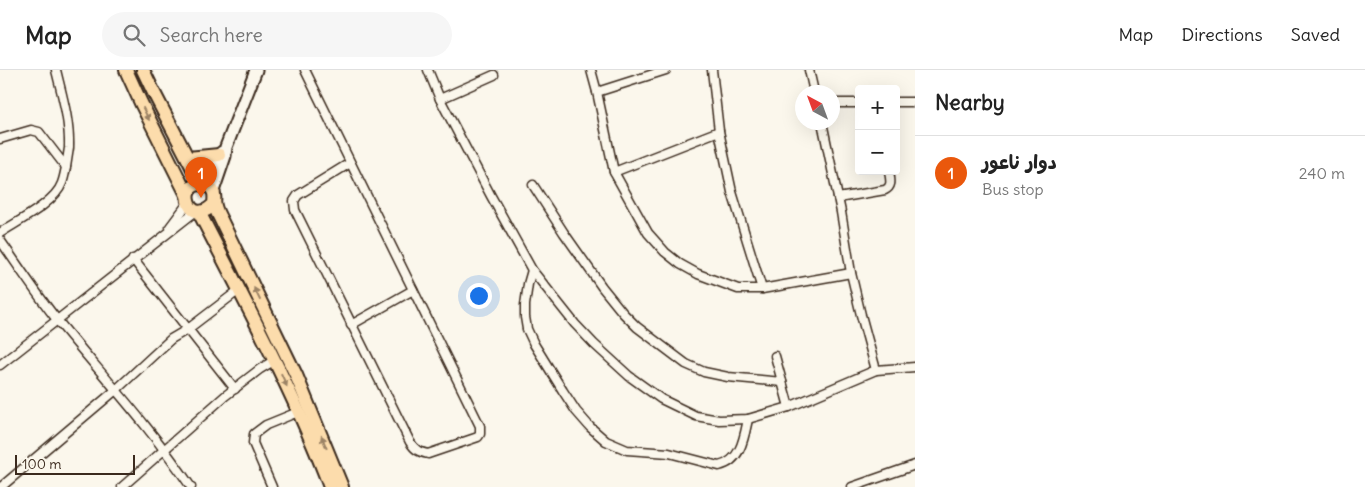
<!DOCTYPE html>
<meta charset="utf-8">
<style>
:root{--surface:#fff;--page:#f6f6f6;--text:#222;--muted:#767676;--line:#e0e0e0;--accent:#ea580c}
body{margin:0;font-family:Delius,"Playpen Sans Arabic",sans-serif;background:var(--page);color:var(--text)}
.controls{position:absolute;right:15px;top:15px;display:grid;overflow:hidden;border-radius:5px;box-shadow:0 5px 20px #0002}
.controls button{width:45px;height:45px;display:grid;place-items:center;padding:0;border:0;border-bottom:1px solid var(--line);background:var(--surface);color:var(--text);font:25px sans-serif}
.compass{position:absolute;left:795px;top:15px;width:45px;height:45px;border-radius:50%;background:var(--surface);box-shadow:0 5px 20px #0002;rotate:319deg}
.scale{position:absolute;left:15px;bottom:12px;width:120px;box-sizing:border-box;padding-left:5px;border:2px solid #3b2a1e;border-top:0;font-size:14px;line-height:18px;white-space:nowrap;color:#3b2a1e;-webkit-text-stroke:4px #fbf7ec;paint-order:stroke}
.you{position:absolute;left:478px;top:225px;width:18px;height:18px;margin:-12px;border:4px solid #fff;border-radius:50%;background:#1a73e8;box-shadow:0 0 0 8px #1a73e833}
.badge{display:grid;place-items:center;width:32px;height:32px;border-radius:50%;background:var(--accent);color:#fff;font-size:16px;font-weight:700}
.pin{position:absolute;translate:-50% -41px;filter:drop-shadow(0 1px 2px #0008)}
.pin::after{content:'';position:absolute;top:26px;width:18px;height:15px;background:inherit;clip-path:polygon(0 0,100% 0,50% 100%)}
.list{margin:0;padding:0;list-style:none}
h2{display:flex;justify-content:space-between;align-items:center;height:65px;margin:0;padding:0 20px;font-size:21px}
h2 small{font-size:16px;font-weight:400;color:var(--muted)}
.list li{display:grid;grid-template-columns:32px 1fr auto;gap:15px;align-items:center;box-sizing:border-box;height:75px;padding:0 20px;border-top:1px solid var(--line)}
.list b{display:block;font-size:19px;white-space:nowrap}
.list p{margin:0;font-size:16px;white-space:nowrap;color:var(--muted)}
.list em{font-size:16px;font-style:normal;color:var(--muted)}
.icon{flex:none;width:28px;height:28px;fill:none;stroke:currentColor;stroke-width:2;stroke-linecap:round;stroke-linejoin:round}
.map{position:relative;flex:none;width:915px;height:417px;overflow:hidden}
header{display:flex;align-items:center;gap:30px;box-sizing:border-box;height:70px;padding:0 25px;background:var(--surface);border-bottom:1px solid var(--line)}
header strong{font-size:24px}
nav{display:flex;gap:28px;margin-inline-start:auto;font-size:18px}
.search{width:350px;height:45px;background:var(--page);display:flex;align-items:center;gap:12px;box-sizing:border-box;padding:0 18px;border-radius:28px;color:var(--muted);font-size:19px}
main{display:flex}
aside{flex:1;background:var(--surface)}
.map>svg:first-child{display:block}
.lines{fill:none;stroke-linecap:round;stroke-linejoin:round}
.street-casing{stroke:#3b2a1e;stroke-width:11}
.secondary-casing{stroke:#3b2a1e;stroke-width:15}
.primary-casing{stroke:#3b2a1e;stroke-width:16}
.street{stroke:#fbf7ec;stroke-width:8}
.secondary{stroke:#fbf7ec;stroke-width:11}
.primary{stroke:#fcdcac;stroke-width:12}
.oneway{fill:#9c8365}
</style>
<header>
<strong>Map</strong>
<div class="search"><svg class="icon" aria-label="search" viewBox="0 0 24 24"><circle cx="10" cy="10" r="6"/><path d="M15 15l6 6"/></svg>Search here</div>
<nav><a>Map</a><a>Directions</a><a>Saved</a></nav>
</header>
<main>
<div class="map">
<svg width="915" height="417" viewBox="0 0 915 417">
<rect width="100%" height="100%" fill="#fbf7ec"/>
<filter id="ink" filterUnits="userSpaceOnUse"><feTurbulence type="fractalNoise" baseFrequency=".02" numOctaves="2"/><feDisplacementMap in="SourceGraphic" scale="10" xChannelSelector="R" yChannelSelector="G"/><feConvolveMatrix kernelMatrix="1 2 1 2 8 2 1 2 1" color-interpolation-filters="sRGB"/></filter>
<g filter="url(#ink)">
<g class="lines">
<defs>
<g id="street">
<path d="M56,0c6,25 14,51 13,78 -1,6 -2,13 -3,19"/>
<path d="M305,0l175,356v8l-2,3 -50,17c-9,-2 -13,-4 -18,-12l-115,-232 -1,-9 4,-6 52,-32"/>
<polyline points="428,0 440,29 491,126 532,200 575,254 594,274 629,306 661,329 696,346 719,350 748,349 789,337 876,300 915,297"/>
<polyline points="591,0 597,22"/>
<polyline points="666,0 597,22 614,102 648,163 665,182 680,194 698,204 738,219 762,219 851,203"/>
<polyline points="712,0 719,61 732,122 762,219"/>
<polyline points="809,0 814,22"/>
<polyline points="440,29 494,5"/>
<polyline points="896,32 915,32"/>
<polyline points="832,33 859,33"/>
<polyline points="822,52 841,142 851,203 861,245 876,300"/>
<path d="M0,69l31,-9 8,2 27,35c-1,5 -2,11 -4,16 -7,20 -44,38 -62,50"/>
<polyline points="614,102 719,61"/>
<polyline points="533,115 564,163 602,217 623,243 637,257 686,294 704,302 728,307 782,312"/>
<path d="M838,128l47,-8c8,-4 5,-11 4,-19"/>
<polyline points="170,157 188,133"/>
<path d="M0,170c19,27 37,55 58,81 45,55 93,107 133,166"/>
<polyline points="133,189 235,319"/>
<path d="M532,200l-4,14 -3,21v12l2,12 7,15 29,47 13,20 14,16 16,14 21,9 42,3 50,13c22,-5 25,-28 29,-47"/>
<polyline points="351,255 413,220"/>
<polyline points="775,286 789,337"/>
<polyline points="0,295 196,141"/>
<polyline points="1,417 117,319 171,269 188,259 239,220"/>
<polyline points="122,417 225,326 260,299 275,290"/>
<polyline points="272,417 253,373 254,364 266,355 298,342"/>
<polyline points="852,417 915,395"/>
</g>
<g id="secondary">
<polyline points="205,114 219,85 222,82"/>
<polyline points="213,121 225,86 226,77 256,0"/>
</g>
<g id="primary">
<polyline points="126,0 141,33 187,125"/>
<polyline points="143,0 153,21 201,114"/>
<polyline points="188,88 219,85"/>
<path d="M214,134c-24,25 -38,-18 -14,-20 5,0 11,2 13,7 3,5 0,10 2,15 1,5 4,10 6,14l75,155 46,112"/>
<path d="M199,142c46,90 95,180 131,275"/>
</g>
</defs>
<use href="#street" class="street-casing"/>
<use href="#secondary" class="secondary-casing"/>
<use href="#primary" class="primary-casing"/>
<use href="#street" class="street"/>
<use href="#secondary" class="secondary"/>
<use href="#primary" class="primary"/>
</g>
<defs><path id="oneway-solid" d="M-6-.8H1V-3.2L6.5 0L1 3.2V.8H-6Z" transform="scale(1.25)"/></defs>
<g class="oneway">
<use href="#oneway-solid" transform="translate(146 44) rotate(63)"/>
<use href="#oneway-solid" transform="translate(257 224) rotate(-116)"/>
<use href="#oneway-solid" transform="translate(284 310) rotate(66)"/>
<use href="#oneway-solid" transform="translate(324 372) rotate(-112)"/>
</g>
</g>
</svg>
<div class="controls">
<button>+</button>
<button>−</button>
</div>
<svg class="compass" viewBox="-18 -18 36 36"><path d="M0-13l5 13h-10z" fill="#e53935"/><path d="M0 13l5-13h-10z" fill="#767676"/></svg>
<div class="scale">100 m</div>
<div class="you"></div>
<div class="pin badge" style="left:201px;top:128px">1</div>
</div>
<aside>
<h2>Nearby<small></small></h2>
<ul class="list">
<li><span class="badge">1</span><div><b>دوار ناعور</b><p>Bus stop</p></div><em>240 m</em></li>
</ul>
</aside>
</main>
